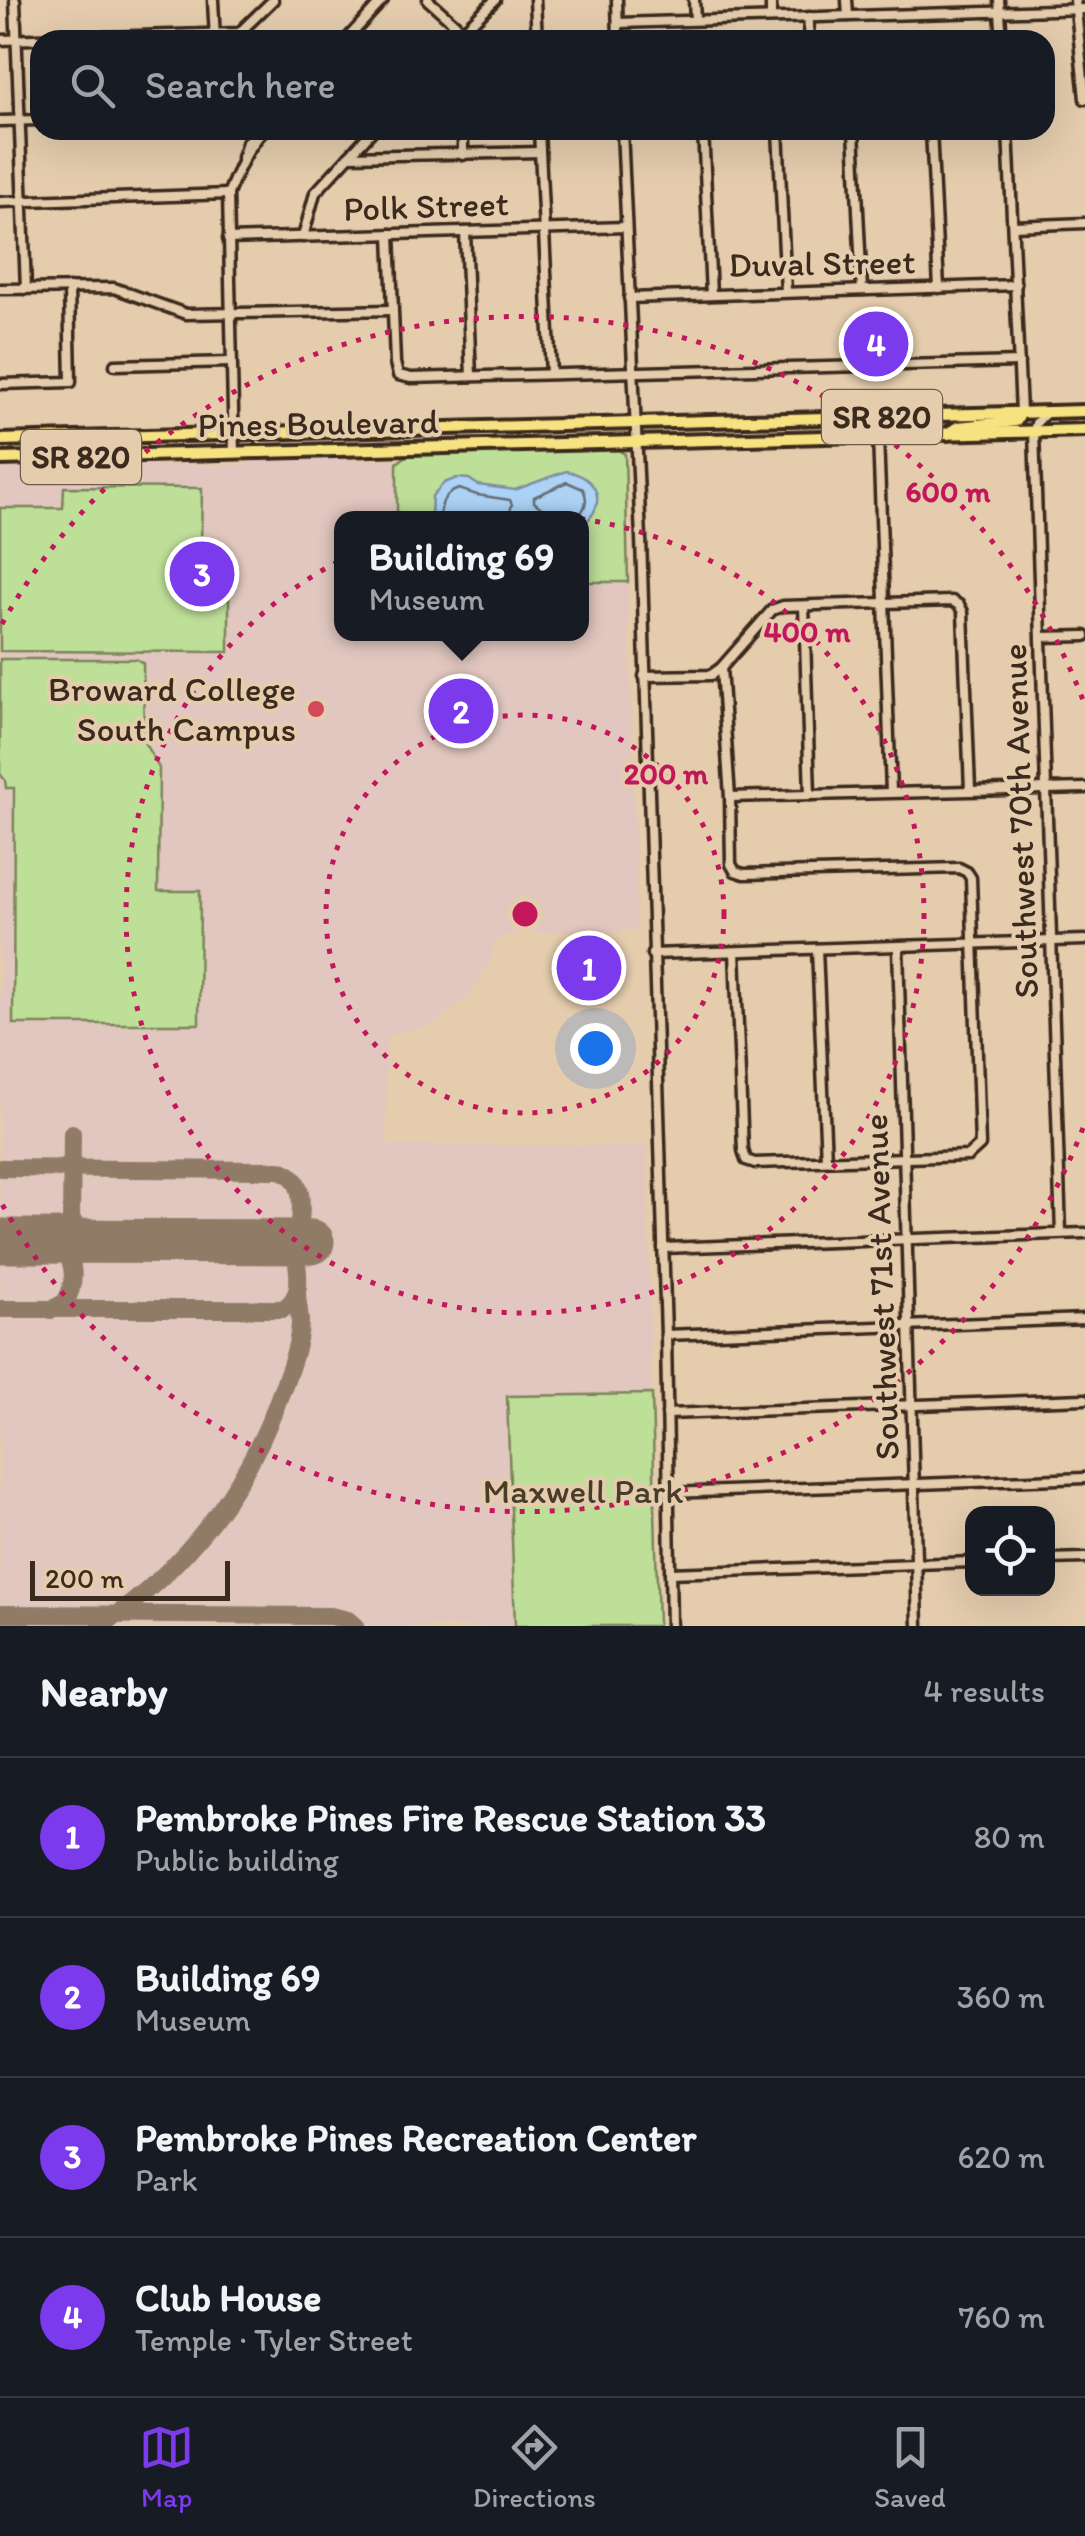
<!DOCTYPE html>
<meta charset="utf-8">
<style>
:root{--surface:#171b24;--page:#20242c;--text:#f1f3f6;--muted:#9ea1a6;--line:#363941;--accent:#7c3aed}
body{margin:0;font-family:Itim,sans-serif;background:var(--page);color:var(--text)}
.controls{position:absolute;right:30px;bottom:30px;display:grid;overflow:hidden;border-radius:20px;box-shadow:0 10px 40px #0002}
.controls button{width:90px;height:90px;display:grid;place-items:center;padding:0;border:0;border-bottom:2px solid var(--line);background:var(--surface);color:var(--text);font:50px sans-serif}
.scale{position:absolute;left:30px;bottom:25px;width:200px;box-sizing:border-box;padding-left:10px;border:5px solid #3b2a1e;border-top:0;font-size:28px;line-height:35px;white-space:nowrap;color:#3b2a1e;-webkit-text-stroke:8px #e4ccad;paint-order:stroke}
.you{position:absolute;left:595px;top:1048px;width:35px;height:35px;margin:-25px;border:8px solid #fff;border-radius:50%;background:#1a73e8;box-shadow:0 0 0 15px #1a73e833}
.badge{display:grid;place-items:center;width:65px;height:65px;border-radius:50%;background:var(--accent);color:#fff;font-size:32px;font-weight:700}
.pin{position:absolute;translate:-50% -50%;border:5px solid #fff;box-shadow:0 2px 10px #0006}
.popup{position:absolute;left:334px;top:511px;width:255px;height:130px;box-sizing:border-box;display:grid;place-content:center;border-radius:20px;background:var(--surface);filter:drop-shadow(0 2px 8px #0005);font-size:32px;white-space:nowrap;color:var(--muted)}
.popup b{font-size:38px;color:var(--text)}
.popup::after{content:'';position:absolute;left:50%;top:100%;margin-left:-20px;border:20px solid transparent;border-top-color:var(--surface)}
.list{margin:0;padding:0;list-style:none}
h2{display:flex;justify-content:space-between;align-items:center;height:130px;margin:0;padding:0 40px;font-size:42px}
h2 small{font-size:32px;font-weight:400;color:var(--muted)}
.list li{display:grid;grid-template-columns:65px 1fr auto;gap:30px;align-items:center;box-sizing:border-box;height:160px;padding:0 40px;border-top:2px solid var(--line)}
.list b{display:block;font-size:38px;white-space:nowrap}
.list p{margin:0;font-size:32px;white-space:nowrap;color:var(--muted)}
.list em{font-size:32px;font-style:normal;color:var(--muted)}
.icon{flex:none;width:55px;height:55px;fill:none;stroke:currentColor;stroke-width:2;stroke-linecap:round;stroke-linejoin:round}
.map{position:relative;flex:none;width:1085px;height:1626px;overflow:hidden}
.search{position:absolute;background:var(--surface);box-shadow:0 10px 40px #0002;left:30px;right:30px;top:30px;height:110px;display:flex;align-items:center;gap:25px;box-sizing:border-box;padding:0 35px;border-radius:30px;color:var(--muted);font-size:38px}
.sheet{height:770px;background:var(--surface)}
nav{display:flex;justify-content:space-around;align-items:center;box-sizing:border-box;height:140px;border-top:2px solid var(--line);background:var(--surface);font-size:28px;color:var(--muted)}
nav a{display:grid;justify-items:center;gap:5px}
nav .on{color:var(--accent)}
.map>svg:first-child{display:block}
.built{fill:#e1c7bf;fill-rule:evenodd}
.green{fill:#bedf98;stroke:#7c845b;stroke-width:2.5}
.water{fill:#acd3f6;stroke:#7f8fa0;stroke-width:2.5}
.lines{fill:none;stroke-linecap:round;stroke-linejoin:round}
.shore{stroke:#686e74;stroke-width:2.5}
.taxiway{stroke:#907b66;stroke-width:18}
.runway{stroke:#907b66;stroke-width:45}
.minor-casing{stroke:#3b2a1e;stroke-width:15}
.highway-casing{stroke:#3b2a1e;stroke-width:18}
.minor{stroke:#e4ccad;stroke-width:8}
.highway{stroke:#f7e281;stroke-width:10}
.ring{fill:none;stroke:#c2185b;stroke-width:5;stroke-dasharray:5 10}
.poi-dot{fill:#d1495b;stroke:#e4ccad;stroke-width:4}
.labels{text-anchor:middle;stroke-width:8;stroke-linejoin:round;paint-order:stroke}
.shield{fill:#e4ccad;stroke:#6e5b49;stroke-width:2.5}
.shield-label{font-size:32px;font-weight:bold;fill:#3b2a1e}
.street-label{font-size:35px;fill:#3b2a1e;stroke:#e4ccad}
.poi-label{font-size:35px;fill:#3b2a1e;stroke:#e4ccad;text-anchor:end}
.park-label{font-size:35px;fill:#483c2a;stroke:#e4ccad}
.centre{fill:#c2185b;stroke:#e4ccad;stroke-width:5}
.ring-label{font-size:30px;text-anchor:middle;font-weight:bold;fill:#c2185b;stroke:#e4ccad;stroke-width:8;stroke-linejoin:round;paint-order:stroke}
</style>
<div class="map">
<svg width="1085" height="1626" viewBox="0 0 1085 1626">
<rect width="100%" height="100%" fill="#e4ccad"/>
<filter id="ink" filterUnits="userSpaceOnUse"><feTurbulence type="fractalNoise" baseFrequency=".01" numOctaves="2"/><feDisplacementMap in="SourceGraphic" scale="20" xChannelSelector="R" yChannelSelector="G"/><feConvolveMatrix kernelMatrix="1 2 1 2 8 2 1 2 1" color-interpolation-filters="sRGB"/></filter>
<g filter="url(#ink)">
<path class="built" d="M618,450l6,5 13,475 -129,3 -14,9 -5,22 -20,32 -36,28 -47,13v108l261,1 4,250 -134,230h-517v-1160l142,-4 14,3h85l11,-4 31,-2 115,2 12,-6zM341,518h240v116h-240z"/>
<g class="green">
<polygon points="618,450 625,454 628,582 581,582 581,518 397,518 397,463 408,455"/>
<polygon points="64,487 202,488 201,542 212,543 213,554 221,554 218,584 229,584 229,652 0,651 0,508 63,508"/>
<polygon points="0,659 136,659 143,663 144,742 159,768 158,891 200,891 199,1024 13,1024 14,788 6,788 5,780 0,774"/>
<polygon points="652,1394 658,1626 515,1626 507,1396"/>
</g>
<path class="water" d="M566,471c33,6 43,34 15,55v-8c-9,0 -18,1 -28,0 -16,-1 -27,-8 -43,0h-79l1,-22 12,-13 13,-5 12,1 9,6 37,5z"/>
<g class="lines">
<g class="shore">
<path d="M440,518c1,-15 3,-24 19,-29l18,6 33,5 2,5 -4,13"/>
<path d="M546,518l-2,-8 -10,-8v-5l33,-15 16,7c6,12 3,21 -8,29"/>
</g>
<g class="taxiway">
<path d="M0,1168l279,2c24,6 23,31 21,52 -1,7 -5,15 -5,23 1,23 12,49 -12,64h-283"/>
<polyline points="71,1263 77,1250 89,1242 76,1232 72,1219"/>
<path d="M51,1310l14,-8c12,-19 11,-50 -11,-60l11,-7 6,-12 1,-90"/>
<polyline points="0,1614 331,1616 348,1620 355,1626"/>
<path d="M101,1626c85,-58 147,-139 181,-236 8,-21 17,-45 18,-67 0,-10 -3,-21 -3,-31"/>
</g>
<polyline class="runway" points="0,1241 312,1242"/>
<defs>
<g id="minor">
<polyline points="15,0 26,289"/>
<polyline points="213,0 215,40"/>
<polyline points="428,0 463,31"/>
<polyline points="535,0 537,40"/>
<polyline points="617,0 618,40"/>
<polyline points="694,0 695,20"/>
<polyline points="771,0 771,18"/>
<polyline points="847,0 848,16"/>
<polyline points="999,0 1002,40"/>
<polyline points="1075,0 1085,99"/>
<polyline points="618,23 1085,9"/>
<polyline points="463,31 495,0"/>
<polyline points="0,40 239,33 273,0"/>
<polyline points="346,40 383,0"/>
<polyline points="808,40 809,17"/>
<polyline points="0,121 40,120"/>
<polyline points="463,130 463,155"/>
<polyline points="539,130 551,374"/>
<polyline points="622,130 641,538 666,1335 671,1626"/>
<polyline points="703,130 711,294"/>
<polyline points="778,130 786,292"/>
<polyline points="854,130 862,290"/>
<polyline points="931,130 939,288"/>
<polyline points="1008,130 1021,412"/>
<polyline points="349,156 540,152"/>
<polyline points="242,158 247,142 257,133"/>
<polyline points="0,202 228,194"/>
<polyline points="1014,226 1085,223"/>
<polyline points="465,232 471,376"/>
<polyline points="390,234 395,363 398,375 411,378 1019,362"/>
<polyline points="303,237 315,193 373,130"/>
<polyline points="228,239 626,227"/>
<polyline points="0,289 114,288 186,314 392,310"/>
<polyline points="629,298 1016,285"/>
<polyline points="115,365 231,362"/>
<polyline points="0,384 71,382 69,288"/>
<polyline points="1047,412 1036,423 1034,432 1061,1233"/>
<polyline points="878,436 891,792"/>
<path d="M234,453l-6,-259c9,-22 19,-46 36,-64"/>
<polyline points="804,606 810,795"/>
<polyline points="1042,637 1085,636"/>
<polyline points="644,676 711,675 721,668"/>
<polyline points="730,797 1085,788"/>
<polyline points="898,947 918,1626"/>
<polyline points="817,949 826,1160"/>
<polyline points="735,952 743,1150 746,1160 755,1163 968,1156 980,1145 971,878 967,872 959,868 744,874 735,871 731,864 730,797 721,668 772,610 783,606 952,601 959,605 963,612 970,790"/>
<polyline points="652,954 1085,940"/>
<polyline points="663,1248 1085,1233"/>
<polyline points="666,1335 1085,1319"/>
<polyline points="667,1414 1085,1399"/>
<polyline points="669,1493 1085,1478"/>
<polyline points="1048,1559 1085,1558"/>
<polyline points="670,1573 972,1562"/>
</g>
<g id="highway">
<polyline points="947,434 958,427 1016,421 1021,412"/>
<polyline points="0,440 1085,411"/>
<polyline points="0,459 1085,430"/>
</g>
</defs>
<use href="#minor" class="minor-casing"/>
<use href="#highway" class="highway-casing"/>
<use href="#minor" class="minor"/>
<use href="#highway" class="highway"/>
</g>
</g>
<g class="ring">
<circle cx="525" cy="914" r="199"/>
<circle cx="525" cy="914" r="399"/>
<path d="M1083 1128A598 598 0 0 1 2 1204M2 624A598 598 0 0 1 1083 700"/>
</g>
<circle class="poi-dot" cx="316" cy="709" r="10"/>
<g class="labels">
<g class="shield">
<rect x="822" y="390" width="120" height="54" rx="8"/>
<rect x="21" y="430" width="120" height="54" rx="8"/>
</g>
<g class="shield-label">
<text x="882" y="428">SR 820</text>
<text x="81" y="468">SR 820</text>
</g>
<g class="street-label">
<text transform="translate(426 206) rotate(-2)" y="12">Polk Street</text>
<text transform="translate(822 263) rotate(-1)" y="12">Duval Street</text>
<text transform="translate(318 423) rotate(-1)" y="12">Pines Boulevard</text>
<text transform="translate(1020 821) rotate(-92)" y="12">Southwest 70th Avenue</text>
<text transform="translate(881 1287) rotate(-92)" y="12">Southwest 71st Avenue</text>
</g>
<g class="poi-label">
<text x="296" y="701">Broward College<tspan x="296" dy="40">South Campus</tspan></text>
</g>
<g class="park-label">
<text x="583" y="1503">Maxwell Park</text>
</g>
</g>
<circle cx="525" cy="914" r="15" class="centre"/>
<g class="ring-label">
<text x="948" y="502">600 m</text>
<text x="807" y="642">400 m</text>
<text x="666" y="784">200 m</text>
</g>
</svg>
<div class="controls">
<button><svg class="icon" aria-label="locate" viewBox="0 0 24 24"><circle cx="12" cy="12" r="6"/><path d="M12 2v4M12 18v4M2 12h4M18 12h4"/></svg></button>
</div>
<div class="scale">200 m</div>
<div class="you"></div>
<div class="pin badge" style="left:589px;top:968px">1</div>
<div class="pin badge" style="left:461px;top:711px">2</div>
<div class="popup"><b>Building 69</b>Museum</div>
<div class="pin badge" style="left:202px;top:574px">3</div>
<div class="pin badge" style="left:876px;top:344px">4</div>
<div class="search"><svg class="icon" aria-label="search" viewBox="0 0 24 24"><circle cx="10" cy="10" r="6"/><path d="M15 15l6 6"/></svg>Search here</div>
</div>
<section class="sheet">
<h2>Nearby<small>4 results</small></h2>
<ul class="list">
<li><span class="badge">1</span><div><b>Pembroke Pines Fire Rescue Station 33</b><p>Public building</p></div><em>80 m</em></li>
<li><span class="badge">2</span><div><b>Building 69</b><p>Museum</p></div><em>360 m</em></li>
<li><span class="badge">3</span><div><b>Pembroke Pines Recreation Center</b><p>Park</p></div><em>620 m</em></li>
<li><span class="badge">4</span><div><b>Club House</b><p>Temple · Tyler Street</p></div><em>760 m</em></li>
</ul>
</section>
<nav>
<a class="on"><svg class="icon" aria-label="map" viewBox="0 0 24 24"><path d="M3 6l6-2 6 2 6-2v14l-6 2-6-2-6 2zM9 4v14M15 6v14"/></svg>Map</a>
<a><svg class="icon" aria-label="directions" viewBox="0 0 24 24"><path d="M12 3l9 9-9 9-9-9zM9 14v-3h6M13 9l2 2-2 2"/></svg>Directions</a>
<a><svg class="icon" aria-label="saved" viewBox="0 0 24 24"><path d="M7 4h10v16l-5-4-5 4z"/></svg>Saved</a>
</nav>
